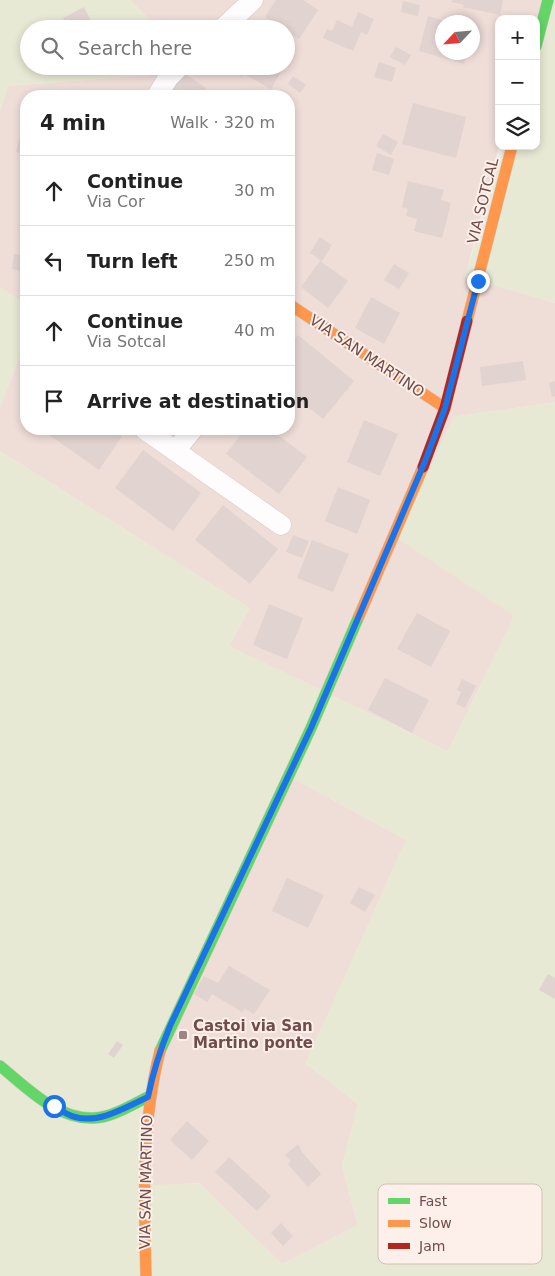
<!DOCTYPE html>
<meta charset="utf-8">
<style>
:root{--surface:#fff;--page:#f6f6f6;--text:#222;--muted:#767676;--line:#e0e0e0}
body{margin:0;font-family:"DejaVu Sans",sans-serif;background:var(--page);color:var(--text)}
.controls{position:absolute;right:15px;top:15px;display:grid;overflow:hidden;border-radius:10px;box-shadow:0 2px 8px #0003}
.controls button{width:45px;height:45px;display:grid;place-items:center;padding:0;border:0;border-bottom:1px solid var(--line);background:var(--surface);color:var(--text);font:25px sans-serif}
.compass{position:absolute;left:435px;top:15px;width:45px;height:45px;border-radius:50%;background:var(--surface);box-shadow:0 2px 8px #0003;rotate:244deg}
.stop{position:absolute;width:15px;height:15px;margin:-11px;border:4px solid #1a73e8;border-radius:50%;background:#fff}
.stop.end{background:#1a73e8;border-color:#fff;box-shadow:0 1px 5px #0008}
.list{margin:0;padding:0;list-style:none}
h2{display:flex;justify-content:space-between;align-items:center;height:65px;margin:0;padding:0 20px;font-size:21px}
h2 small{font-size:16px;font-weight:400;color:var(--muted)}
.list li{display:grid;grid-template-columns:32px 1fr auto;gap:15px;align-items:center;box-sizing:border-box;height:70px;padding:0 20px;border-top:1px solid var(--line)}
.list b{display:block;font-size:19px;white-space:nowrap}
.list p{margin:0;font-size:16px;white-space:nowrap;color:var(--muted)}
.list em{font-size:16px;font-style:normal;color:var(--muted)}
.icon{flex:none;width:28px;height:28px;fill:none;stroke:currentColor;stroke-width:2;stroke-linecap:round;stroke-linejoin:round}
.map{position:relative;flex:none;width:555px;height:1276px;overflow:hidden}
.search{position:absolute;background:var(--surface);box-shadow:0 2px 8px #0003;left:20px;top:20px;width:275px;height:55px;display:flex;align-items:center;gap:12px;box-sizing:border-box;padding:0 18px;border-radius:28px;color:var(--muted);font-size:19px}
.panel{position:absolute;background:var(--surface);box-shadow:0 2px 8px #0003;left:20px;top:90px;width:275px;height:345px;border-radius:20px}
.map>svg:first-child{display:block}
.residential{fill:#efddd8;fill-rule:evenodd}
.green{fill:#e8e9d4;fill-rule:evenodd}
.building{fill:#e1d3d0}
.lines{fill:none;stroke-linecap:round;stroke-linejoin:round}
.street-casing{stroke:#d4c8c6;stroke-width:21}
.fast-casing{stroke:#d5c9c6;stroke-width:12}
.slow-casing{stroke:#d5c9c6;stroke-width:12}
.jam-casing{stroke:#d5c9c6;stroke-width:12}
.street{stroke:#fefcfc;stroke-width:20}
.fast{stroke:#63d668;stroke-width:11}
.slow{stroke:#ff974d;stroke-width:11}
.jam{stroke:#b3261e;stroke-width:11}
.route{stroke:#1a73e8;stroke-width:6}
.poi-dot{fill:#9f8582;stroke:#fdefe9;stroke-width:2}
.labels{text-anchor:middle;stroke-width:4;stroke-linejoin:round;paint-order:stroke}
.street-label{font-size:15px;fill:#704d4b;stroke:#fdefe9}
.poi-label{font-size:15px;font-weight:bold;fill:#704d4b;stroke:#fdefe9;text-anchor:start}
.key{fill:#fdefe9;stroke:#d3beba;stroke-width:1}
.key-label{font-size:14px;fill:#704d4b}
</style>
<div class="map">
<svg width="555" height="1276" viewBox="0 0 555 1276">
<rect width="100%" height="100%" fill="#f5ece8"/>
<g class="residential">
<path d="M130,0h418l-12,19h-37v127l-34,131 90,26v99l-102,15 61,199 -66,135 -219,-105 21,-38 -250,-157v-44l26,-66v88h263v-333h-263v209l-26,-18v-176l8,-25 155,-12 9,-8h114v-37h-127zM442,22h30v30h-30z"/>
<polygon points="283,773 406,840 306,1064 358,1104 342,1166 358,1225 282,1264 199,1183 154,1186 147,1077"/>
</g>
<g class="green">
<polygon points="0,0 130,0 159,29 29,29 29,66 172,66 163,74 8,86 0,111"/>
<polygon points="555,0 555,303 465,277 504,146 536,146 536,38"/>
<polygon points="0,287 26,305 26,341 0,407"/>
<path d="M555,402v874h-555v-825l250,157 -21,38 219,105 66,-135 -116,-77 55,-122zM283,773l123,67 -101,224 53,40 -16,62 16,59 -76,39 -83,-81 -45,2 -7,-108z"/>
</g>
<g class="building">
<polygon points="276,0 303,0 318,10 299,39 286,31 286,29 283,29 265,17"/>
<polygon points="452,0 503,0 500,15 463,7 464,5 451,2"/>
<polygon points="403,1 420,5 418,16 401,12"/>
<polygon points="84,7 91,21 75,29 69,29 63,18"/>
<polygon points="358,12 374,19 367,35 361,32 353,51 323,38 327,29 332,31 337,20 352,27"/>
<polygon points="428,16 448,22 442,22 442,52 467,52 464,64 419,51"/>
<polygon points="396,47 411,55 405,65 390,57"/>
<polygon points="379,62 396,68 392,82 374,77"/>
<polygon points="223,66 275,66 282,70 271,89 244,74 242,77"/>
<polygon points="184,73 206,88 200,96 167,96"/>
<polygon points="293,76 306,85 300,93 288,84"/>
<polygon points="413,103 466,117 456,158 402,144"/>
<polygon points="22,129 26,131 26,155 16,152"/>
<polygon points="383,134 398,142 391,155 376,146"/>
<polygon points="377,153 394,159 389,175 372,170"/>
<polygon points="408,181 444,190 441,200 451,203 442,238 414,231 417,219 406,216 408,209 402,207"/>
<polygon points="320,237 332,245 322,261 310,253"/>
<polygon points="14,254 26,256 26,272 12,269"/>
<polygon points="320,261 348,281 328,308 301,287"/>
<polygon points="394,264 409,273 399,289 384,280"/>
<polygon points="371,297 400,313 384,344 355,328"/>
<polygon points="298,335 354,381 323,419 289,392 289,345"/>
<polygon points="523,361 526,380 482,386 480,367"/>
<polygon points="555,381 555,396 552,397 549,383"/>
<polygon points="364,420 398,434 380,476 347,462"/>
<polygon points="41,429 112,429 122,436 99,470"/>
<polygon points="245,429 270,429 307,457 279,494 226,454"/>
<polygon points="143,450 201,493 173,531 115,488"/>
<polygon points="338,487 370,500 357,534 325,521"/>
<polygon points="223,505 278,549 250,584 195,540"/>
<polygon points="293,535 309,541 302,558 286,552"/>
<polygon points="312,540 349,554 333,592 297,578"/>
<polygon points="269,604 303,618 287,659 253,645"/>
<polygon points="417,613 450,631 431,667 397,649"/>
<polygon points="385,678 429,700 412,733 368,710"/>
<polygon points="462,679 476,686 465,708 456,704 461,692 457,690"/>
<polygon points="287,878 324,895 308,928 272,911"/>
<polygon points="359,887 375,895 365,912 350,903"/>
<polygon points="229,966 270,990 254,1014 245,1009 242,1012 212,994 207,1002 194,994 204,976 218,983"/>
<polygon points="548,974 555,978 555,999 539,990"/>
<polygon points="117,1041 123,1045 114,1058 108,1054"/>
<polygon points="187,1121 209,1141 192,1160 170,1140"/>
<polygon points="298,1144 302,1152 321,1174 308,1187 288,1164 291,1161 285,1155"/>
<polygon points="229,1157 271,1196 257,1211 215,1172"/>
<polygon points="281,1223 293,1236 283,1246 271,1233"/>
</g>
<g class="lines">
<defs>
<g id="street">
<polyline points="222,29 253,0"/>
<polyline points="157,96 168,78 180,66"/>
<polyline points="144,429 281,525"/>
<polyline points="175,451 193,429"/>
</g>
<g id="fast">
<polyline points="536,46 548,0"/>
<polyline points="160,1051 311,728 359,616"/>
<path d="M0,1066c26,21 57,54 94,52 19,-1 37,-13 54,-21"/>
</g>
<g id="slow">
<polyline points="289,304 445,408"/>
<polyline points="467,321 512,146"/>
<polyline points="359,616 423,467"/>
<path d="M146,1276c-2,-76 -5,-151 14,-225"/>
</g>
<polyline id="jam" points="423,467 445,408 467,321"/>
</defs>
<use href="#street" class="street-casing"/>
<use href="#fast" class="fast-casing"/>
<use href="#slow" class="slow-casing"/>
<use href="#jam" class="jam-casing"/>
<use href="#street" class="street"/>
<use href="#fast" class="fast"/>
<use href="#slow" class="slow"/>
<use href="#jam" class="jam"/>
</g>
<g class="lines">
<path class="route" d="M54,1106c6,4 13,9 21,11 24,7 51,-10 73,-20 5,-25 12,-47 22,-71l141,-298 115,-269 19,-51 33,-127"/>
</g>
<rect class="poi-dot" x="178" y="1030" width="10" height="10" rx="2.5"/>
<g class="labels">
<g class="street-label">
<text transform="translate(483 201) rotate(-76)" y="5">VIA SOTCAL</text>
<text transform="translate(367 356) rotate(34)" y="5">VIA SAN MARTINO</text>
<text transform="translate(146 1182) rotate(-89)" y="5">VIA SAN MARTINO</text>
</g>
<g class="poi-label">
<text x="193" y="1031">Castoi via San<tspan x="193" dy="17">Martino ponte</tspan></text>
</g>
</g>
<rect x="378" y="1184" width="164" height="80" rx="8" class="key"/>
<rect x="388" y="1198" width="22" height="6" fill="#63d668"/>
<rect x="388" y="1220" width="22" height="7" fill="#ff974d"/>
<rect x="388" y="1243" width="22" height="6" fill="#b3261e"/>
<g class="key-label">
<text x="419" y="1206">Fast</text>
<text x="419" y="1228">Slow</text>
<text x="419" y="1251">Jam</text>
</g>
</svg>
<div class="controls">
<button>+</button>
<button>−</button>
<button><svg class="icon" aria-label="layers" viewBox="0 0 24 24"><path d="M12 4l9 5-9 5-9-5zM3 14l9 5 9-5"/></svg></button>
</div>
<svg class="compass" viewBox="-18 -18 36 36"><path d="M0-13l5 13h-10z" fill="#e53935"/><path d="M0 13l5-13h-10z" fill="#767676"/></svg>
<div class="stop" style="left:54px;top:1106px"></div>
<div class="stop end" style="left:478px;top:281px"></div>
<div class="search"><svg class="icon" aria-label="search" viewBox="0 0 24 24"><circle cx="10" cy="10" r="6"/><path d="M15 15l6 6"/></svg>Search here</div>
<section class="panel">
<h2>4 min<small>Walk · 320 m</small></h2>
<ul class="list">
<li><svg class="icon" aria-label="ahead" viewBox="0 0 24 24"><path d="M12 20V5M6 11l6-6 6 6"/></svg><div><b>Continue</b><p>Via Cor</p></div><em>30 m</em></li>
<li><svg class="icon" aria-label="left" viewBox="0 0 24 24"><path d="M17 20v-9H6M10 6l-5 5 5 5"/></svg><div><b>Turn left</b></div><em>250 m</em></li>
<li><svg class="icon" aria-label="ahead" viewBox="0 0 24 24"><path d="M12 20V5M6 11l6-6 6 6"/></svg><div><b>Continue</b><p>Via Sotcal</p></div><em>40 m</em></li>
<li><svg class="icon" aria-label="arrive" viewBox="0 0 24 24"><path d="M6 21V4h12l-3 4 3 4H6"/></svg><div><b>Arrive at destination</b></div></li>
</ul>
</section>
</div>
